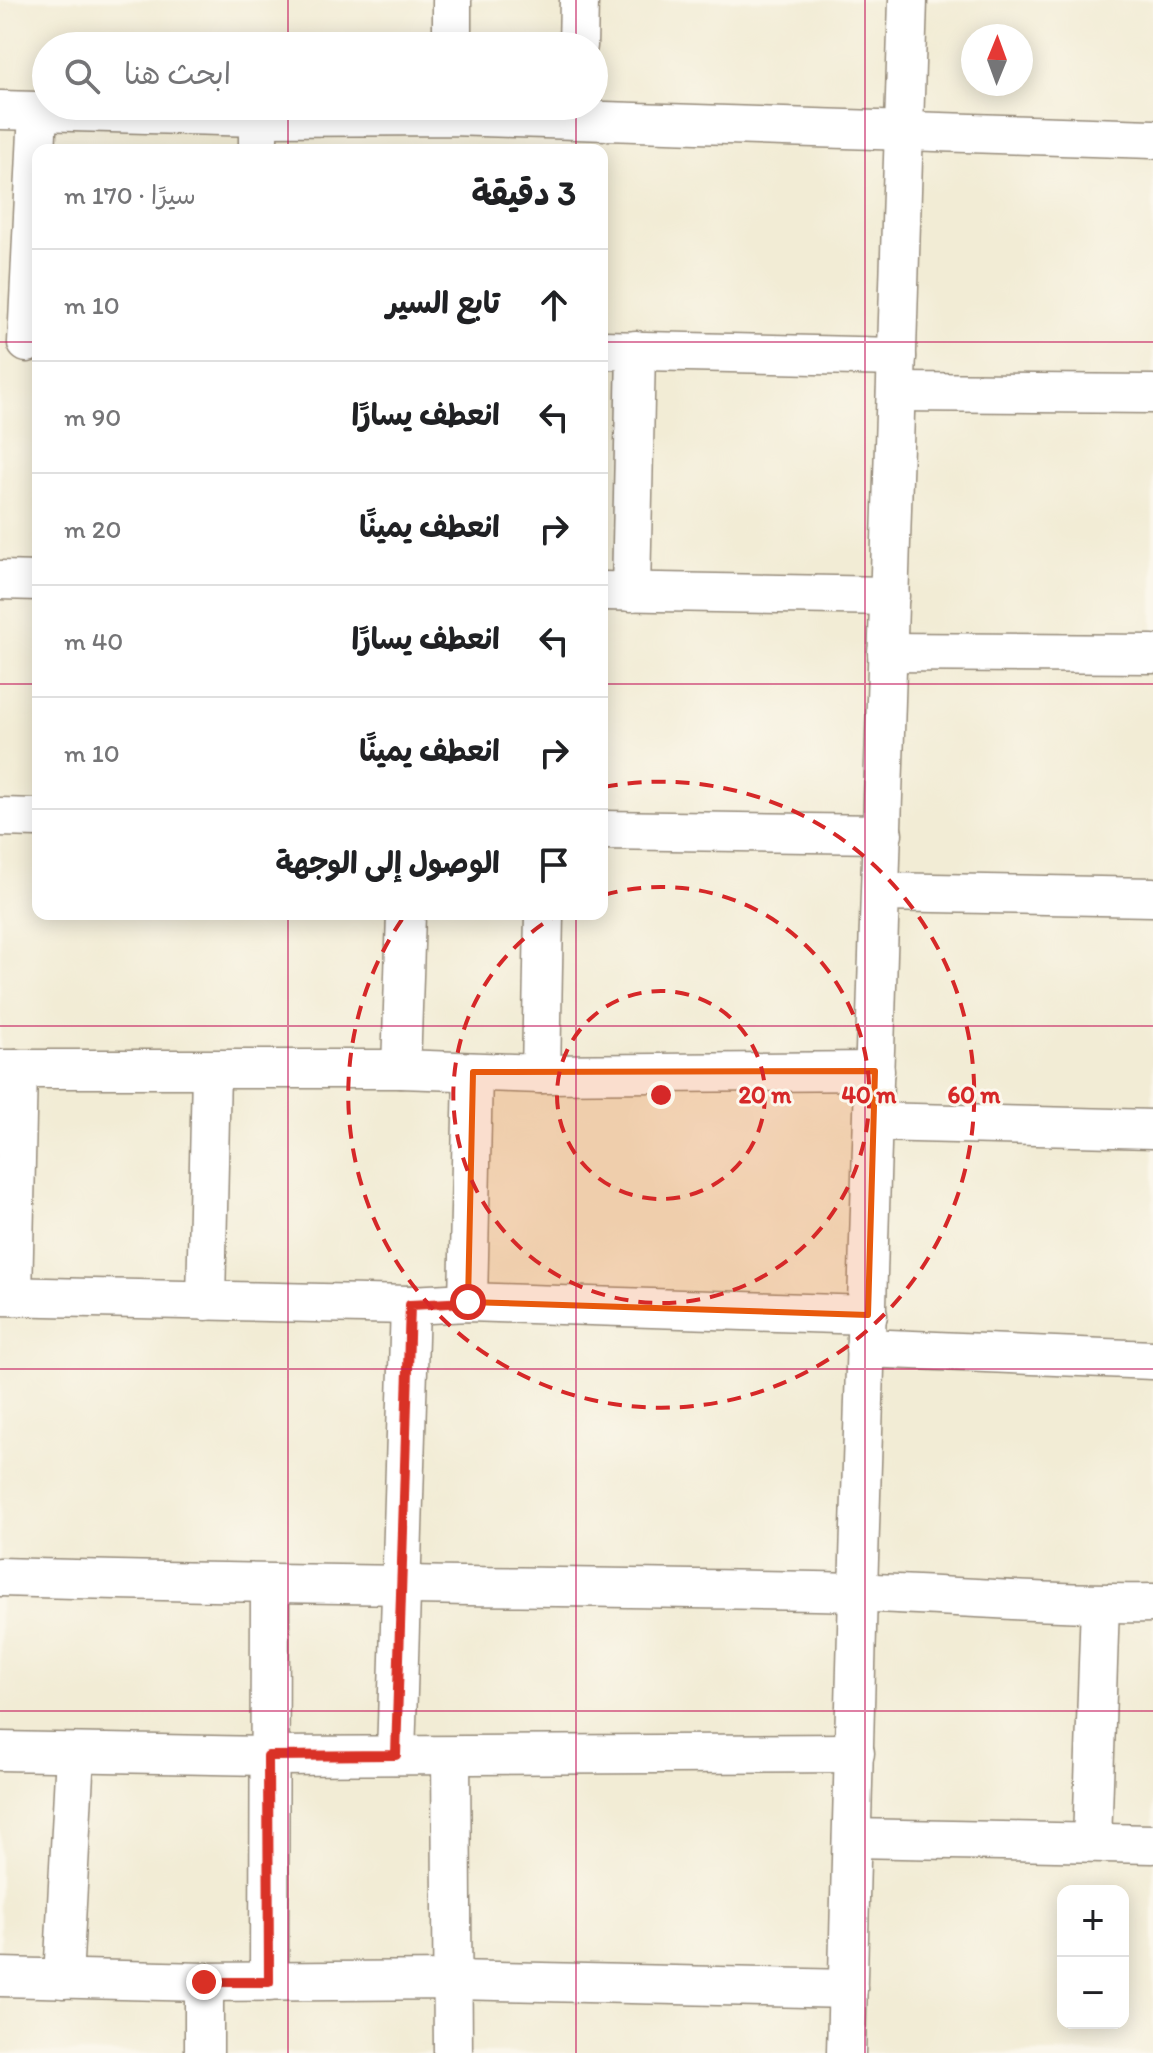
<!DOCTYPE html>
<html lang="ar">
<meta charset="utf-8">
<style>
:root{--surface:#fff;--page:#f2f2f2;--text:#202124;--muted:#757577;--line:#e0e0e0}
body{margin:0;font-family:Itim,"Playpen Sans Arabic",sans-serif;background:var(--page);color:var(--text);direction:rtl}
.controls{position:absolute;right:24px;bottom:24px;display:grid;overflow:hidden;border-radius:16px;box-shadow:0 4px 20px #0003}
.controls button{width:72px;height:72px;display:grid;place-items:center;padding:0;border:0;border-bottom:2px solid var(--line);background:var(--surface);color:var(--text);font:40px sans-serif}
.compass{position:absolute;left:961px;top:24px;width:72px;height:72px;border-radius:50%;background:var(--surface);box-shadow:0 4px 20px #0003;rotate:1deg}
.stop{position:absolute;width:24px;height:24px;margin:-18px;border:6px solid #d93025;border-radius:50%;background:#fff}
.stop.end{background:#d93025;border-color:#fff;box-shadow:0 2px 8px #0008}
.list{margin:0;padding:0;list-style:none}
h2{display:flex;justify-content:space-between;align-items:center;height:104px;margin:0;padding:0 32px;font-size:34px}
h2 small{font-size:26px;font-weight:400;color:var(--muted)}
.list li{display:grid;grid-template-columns:52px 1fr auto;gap:24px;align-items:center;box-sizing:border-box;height:112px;padding:0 32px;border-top:2px solid var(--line)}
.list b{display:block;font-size:30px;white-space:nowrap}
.list em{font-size:26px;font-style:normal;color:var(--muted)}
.icon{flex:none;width:44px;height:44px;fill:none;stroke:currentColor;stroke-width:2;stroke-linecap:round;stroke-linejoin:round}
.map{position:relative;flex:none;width:1153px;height:2053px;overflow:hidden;direction:ltr}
.search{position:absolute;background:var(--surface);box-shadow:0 4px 20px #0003;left:32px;top:32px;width:576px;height:88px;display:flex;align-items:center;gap:20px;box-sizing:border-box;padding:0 28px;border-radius:44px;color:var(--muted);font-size:30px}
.panel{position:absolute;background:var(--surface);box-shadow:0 4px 20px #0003;left:32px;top:144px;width:576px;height:776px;border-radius:16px;direction:rtl}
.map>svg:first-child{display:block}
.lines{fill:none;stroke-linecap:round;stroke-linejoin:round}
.minor-casing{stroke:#968b7a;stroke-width:41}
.minor{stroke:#fff;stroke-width:38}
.route{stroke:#d93025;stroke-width:10}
.marked{fill:#e8590c;fill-opacity:0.2;stroke:#e8590c;stroke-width:6;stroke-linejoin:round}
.grid{fill:none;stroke:#c2185b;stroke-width:2;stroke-opacity:0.55}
.ring{fill:none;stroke:#d62828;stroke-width:4;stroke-dasharray:14 10}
.centre{fill:#d62828;stroke:#fbf7ec;stroke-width:4}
.ring-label{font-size:24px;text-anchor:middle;font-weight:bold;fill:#d62828;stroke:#fbf7ec;stroke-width:6;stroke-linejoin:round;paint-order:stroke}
</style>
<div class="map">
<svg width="1153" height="2053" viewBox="0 0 1153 2053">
<rect width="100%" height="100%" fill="#fbf7ec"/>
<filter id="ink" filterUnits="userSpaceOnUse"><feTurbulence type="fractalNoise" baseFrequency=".0125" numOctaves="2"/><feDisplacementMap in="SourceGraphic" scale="16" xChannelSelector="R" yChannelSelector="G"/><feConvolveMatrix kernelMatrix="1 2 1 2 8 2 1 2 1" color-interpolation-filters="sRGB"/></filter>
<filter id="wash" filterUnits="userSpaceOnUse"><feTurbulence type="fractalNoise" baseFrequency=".006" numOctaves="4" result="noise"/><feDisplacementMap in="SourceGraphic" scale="32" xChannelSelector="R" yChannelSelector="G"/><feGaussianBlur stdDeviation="1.8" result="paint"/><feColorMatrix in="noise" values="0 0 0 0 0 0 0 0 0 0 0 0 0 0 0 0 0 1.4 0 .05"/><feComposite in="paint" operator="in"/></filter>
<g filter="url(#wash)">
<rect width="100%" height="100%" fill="#f2ecd5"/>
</g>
<g filter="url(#ink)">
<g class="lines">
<defs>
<g id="minor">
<polyline points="452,46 452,0"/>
<polyline points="578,46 579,0"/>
<polyline points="0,110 258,117 451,116 1153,139"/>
<polyline points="258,150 258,117"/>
<polyline points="27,343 38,111"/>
<polyline points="602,350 897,357"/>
<polyline points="896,392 1153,394"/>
<polyline points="0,580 38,581"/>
<polyline points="602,591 890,596"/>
<polyline points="631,592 636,350"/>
<polyline points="887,652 1153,654"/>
<polyline points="0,817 38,818"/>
<polyline points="602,830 883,834"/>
<polyline points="881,892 1153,897"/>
<polyline points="0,1069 401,1069 541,1074 875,1071"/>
<polyline points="401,1069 406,914"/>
<polyline points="541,1074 544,914"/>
<polyline points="874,1122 1153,1129"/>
<polyline points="0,1296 410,1305 468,1302 868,1315"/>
<polyline points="13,1296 18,1069"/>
<polyline points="206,1301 211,1071"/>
<polyline points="468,1302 473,1072"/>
<polyline points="865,1348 1153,1360"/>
<path d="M0,1577c272,8 543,9 815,14 113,2 225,14 338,12"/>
<polyline points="0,1751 268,1756 855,1753"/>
<polyline points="396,1755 410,1305"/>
<polyline points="451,1756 453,2053"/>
<polyline points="852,1838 1153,1844"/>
<polyline points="1092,1842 1100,1604"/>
<polyline points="0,1977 204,1982 453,1980 848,1989"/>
<polyline points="63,1979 75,1754"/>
<polyline points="269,1982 270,1585"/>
<polyline points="204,2053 204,1982"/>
<polyline points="846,2053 858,1591 908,0"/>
</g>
</defs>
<use href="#minor" class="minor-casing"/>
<use href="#minor" class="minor"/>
</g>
</g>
<g class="lines" filter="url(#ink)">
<polyline class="route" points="204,1982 269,1982 268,1756 396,1755 410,1305 468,1302"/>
</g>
<path class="marked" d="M875,1071l-7,244 -400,-13 5,-230z"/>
<path class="grid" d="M288,0v46M576,0v46M865,0v2053M288,106v44M576,106v44M0,342h38M602,342h551M0,684h38M602,684h551M288,914v1139M576,914v1139M0,1026h1153M0,1369h1153M0,1711h1153"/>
<g class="ring">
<circle cx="661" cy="1095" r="104"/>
<path d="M604 895A208 208 0 1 1 557 915"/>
<path d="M604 787A313 313 0 1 1 405 915"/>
</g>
<circle cx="661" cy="1095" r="12" class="centre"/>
<g class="ring-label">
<text x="765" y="1103">20 m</text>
<text x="869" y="1103">40 m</text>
<text x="974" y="1103">60 m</text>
</g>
</svg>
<div class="controls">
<button>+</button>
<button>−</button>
</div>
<svg class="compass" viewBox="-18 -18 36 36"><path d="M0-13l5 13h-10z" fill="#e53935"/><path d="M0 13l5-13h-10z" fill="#757577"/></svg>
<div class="stop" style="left:468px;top:1302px"></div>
<div class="stop end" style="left:204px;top:1982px"></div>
<div class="search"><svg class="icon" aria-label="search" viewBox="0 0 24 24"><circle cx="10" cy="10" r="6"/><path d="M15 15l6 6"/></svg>ابحث هنا</div>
<section class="panel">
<h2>3 دقيقة<small>سيرًا · 170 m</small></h2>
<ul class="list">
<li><svg class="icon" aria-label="ahead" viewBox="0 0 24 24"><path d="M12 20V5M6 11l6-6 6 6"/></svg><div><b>تابع السير</b></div><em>10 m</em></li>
<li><svg class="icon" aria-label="left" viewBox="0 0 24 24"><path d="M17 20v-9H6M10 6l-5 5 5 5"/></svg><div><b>انعطف يسارًا</b></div><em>90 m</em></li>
<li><svg class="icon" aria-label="right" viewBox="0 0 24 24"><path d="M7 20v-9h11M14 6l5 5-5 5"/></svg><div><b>انعطف يمينًا</b></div><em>20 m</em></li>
<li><svg class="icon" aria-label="left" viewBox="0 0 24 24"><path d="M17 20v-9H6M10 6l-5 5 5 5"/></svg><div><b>انعطف يسارًا</b></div><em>40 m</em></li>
<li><svg class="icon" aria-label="right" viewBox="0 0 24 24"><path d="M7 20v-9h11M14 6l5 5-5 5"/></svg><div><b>انعطف يمينًا</b></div><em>10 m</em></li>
<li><svg class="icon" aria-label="arrive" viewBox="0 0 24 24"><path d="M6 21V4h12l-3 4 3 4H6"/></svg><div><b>الوصول إلى الوجهة</b></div></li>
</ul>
</section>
</div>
